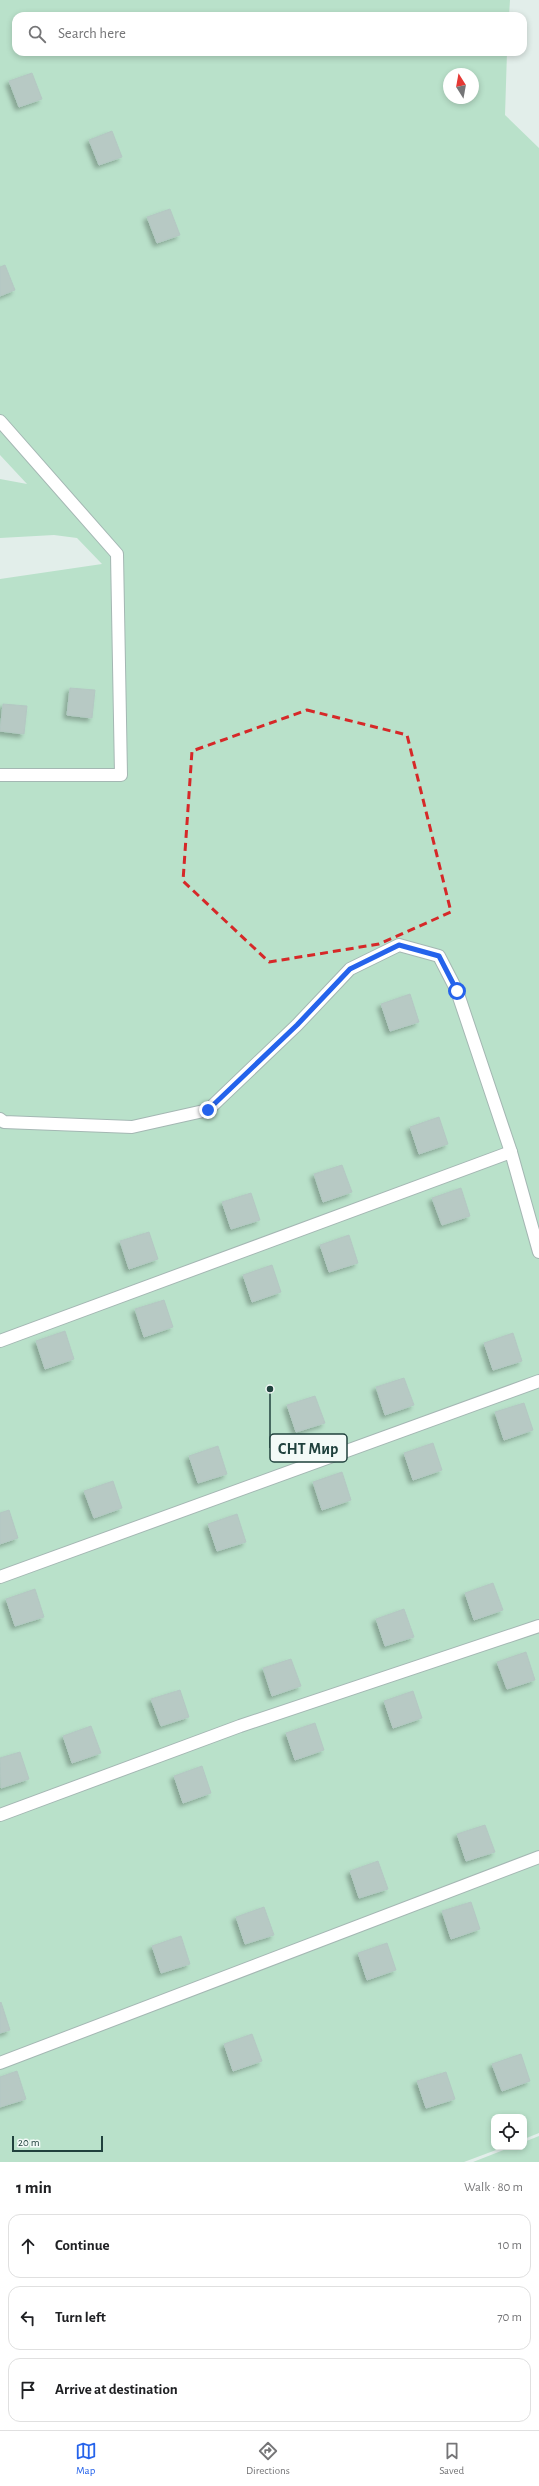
<!DOCTYPE html>
<meta charset="utf-8">
<style>
:root{--surface:#fff;--page:#f6f6f6;--text:#202124;--muted:#757577;--line:#e0e0e0;--accent:#2563eb}
body{margin:0;font-family:"Alegreya Sans",sans-serif;background:var(--page);color:var(--text)}
.controls{position:absolute;right:12px;bottom:12px;display:grid;overflow:hidden;border-radius:8px;box-shadow:0 2px 6px #0003}
.controls button{width:36px;height:36px;display:grid;place-items:center;padding:0;border:0;border-bottom:1px solid var(--line);background:var(--surface);color:var(--text);font:20px sans-serif}
.compass{position:absolute;left:443px;top:68px;width:36px;height:36px;border-radius:50%;background:var(--surface);box-shadow:0 2px 6px #0003;rotate:349deg}
.scale{position:absolute;left:12px;bottom:10px;width:91px;box-sizing:border-box;padding-left:4px;border:2px solid #20413d;border-top:0;font-size:11px;line-height:14px;white-space:nowrap;color:#20413d;-webkit-text-stroke:3px #f3faf7;paint-order:stroke}
.stop{position:absolute;width:12px;height:12px;margin:-9px;border:3px solid #2563eb;border-radius:50%;background:#fff}
.stop.end{background:#2563eb;border-color:#fff;box-shadow:0 1px 4px #0008}
.list{margin:0;padding:0;list-style:none}
h2{display:flex;justify-content:space-between;align-items:center;height:52px;margin:0;padding:0 16px;font-size:17px}
h2 small{font-size:13px;font-weight:400;color:var(--muted)}
.list li{display:grid;grid-template-columns:26px 1fr auto;gap:12px;align-items:center;box-sizing:border-box;height:64px;margin:0 8px 8px;padding:0 8px;border:1px solid var(--line);border-radius:12px}
.list b{display:block;font-size:15px;white-space:nowrap}
.list em{font-size:13px;font-style:normal;color:var(--muted)}
.icon{flex:none;width:22px;height:22px;fill:none;stroke:currentColor;stroke-width:2;stroke-linecap:round;stroke-linejoin:round}
.map{position:relative;flex:none;width:539px;height:2162px;overflow:hidden}
.search{position:absolute;background:var(--surface);box-shadow:0 2px 6px #0003;left:12px;right:12px;top:12px;height:44px;display:flex;align-items:center;gap:10px;box-sizing:border-box;padding:0 14px;border-radius:12px;color:var(--muted);font-size:15px}
.sheet{height:268px;background:var(--surface)}
nav{display:flex;justify-content:space-around;align-items:center;box-sizing:border-box;height:56px;border-top:1px solid var(--line);background:var(--surface);font-size:11px;color:var(--muted)}
nav a{display:grid;justify-items:center;gap:2px}
nav .on{color:var(--accent)}
.map>svg:first-child{display:block}
.green{fill:#b9e1ca;fill-rule:evenodd}
.building{fill:#b7c9c4;stroke:#b4c8c3;filter:url(#shadow)}
.lines{fill:none;stroke-linecap:round;stroke-linejoin:round}
.lane-casing{stroke:#a4b7b3;stroke-width:14}
.street-casing{stroke:#a4b7b3;stroke-width:14}
.lane{stroke:#fff;stroke-width:12}
.street{stroke:#fff;stroke-width:12}
.route{stroke:#2563eb;stroke-width:5}
.marked{fill:none;stroke:#d62828;stroke-width:3;stroke-dasharray:8 5;stroke-linejoin:round}
.leader{fill:none;stroke:#20413d;stroke-width:1.5}
.callout-dot{fill:#20413d;stroke:#f3faf7;stroke-width:1.5}
.callout{fill:#f3faf7;stroke:#20413d;stroke-width:1.5}
.callout-label{font-size:16px;text-anchor:middle;font-weight:bold;fill:#20413d}
</style>
<div class="map">
<svg width="539" height="2162" viewBox="0 0 539 2162">
<defs>
<filter id="shadow"><feDropShadow dx="-3.5" dy="3.5" stdDeviation="2" flood-color="#0004"/></filter>
</defs>
<rect width="100%" height="100%" fill="#e2eeea"/>
<g class="green">
<path d="M0,0h510l-1,16h-493v36h491l-2,63 34,33v1985l-15,6v-22h-30v30h10l-40,15h-464v-1583l102,-15 -25,-26 -23,-3 -54,3v-59l27,5 -27,-29zM449,74h24v24h-24z"/>
<polygon points="539,2136 539,2162 473,2162 511,2147 524,2147 524,2142"/>
</g>
<g class="building">
<polygon points="32,73 42,99 19,107 9,81"/>
<polygon points="112,131 122,157 99,165 89,140"/>
<polygon points="170,209 180,235 157,243 147,217"/>
<polygon points="5,265 15,290 0,296 0,267"/>
<polygon points="70,688 95,690 92,718 67,715"/>
<polygon points="3,704 27,706 24,734 0,731"/>
<polygon points="410,994 419,1022 390,1031 381,1004"/>
<polygon points="439,1117 448,1144 419,1154 410,1127"/>
<polygon points="342,1165 352,1192 323,1202 314,1174"/>
<polygon points="461,1188 470,1216 442,1225 432,1198"/>
<polygon points="251,1193 260,1220 231,1229 222,1202"/>
<polygon points="149,1232 158,1259 129,1269 120,1241"/>
<polygon points="349,1235 358,1263 329,1272 320,1245"/>
<polygon points="272,1265 281,1292 252,1302 243,1275"/>
<polygon points="164,1300 173,1327 144,1337 135,1309"/>
<polygon points="65,1331 74,1359 45,1369 36,1341"/>
<polygon points="513,1333 522,1361 493,1370 484,1343"/>
<polygon points="404,1378 414,1405 385,1415 376,1387"/>
<polygon points="315,1396 325,1423 296,1432 287,1405"/>
<polygon points="524,1403 533,1430 504,1440 495,1412"/>
<polygon points="433,1443 442,1470 413,1480 404,1453"/>
<polygon points="218,1446 227,1474 198,1483 189,1456"/>
<polygon points="342,1472 351,1500 322,1510 313,1482"/>
<polygon points="113,1481 122,1508 94,1518 84,1491"/>
<polygon points="9,1510 18,1538 0,1544 0,1513"/>
<polygon points="237,1514 246,1542 217,1551 208,1524"/>
<polygon points="493,1583 503,1610 474,1620 465,1593"/>
<polygon points="35,1589 44,1617 15,1626 6,1599"/>
<polygon points="404,1609 414,1637 385,1646 376,1619"/>
<polygon points="526,1652 535,1680 507,1689 497,1662"/>
<polygon points="291,1659 301,1686 272,1696 263,1668"/>
<polygon points="180,1690 189,1717 161,1726 151,1699"/>
<polygon points="413,1691 422,1718 393,1728 384,1701"/>
<polygon points="315,1723 324,1750 295,1760 286,1733"/>
<polygon points="91,1726 101,1753 72,1763 63,1736"/>
<polygon points="20,1752 29,1779 1,1788 0,1758"/>
<polygon points="202,1766 211,1793 183,1803 174,1776"/>
<polygon points="485,1825 495,1852 466,1861 457,1834"/>
<polygon points="378,1861 388,1889 359,1898 350,1871"/>
<polygon points="471,1902 480,1929 451,1939 442,1911"/>
<polygon points="264,1907 274,1935 245,1944 236,1917"/>
<polygon points="181,1936 190,1964 161,1973 152,1946"/>
<polygon points="387,1943 396,1970 367,1980 358,1953"/>
<polygon points="1,2002 10,2030 0,2033 0,2003"/>
<polygon points="252,2034 262,2061 233,2071 224,2044"/>
<polygon points="521,2054 530,2081 502,2091 492,2064"/>
<polygon points="17,2071 26,2099 0,2107 0,2077"/>
<polygon points="446,2072 455,2099 426,2108 417,2081"/>
</g>
<g class="lines">
<defs>
<polyline id="lane" points="0,421 117,554 121,775 0,775"/>
<g id="street">
<polyline points="0,1119 4,1122 132,1127 208,1110 297,1025 350,969 399,945 439,956 457,991 511,1152 539,1252"/>
<polyline points="0,1341 511,1152"/>
<polyline points="0,1577 539,1381"/>
<polyline points="0,1815 240,1726 539,1626"/>
<polyline points="0,2063 539,1857"/>
</g>
</defs>
<use href="#lane" class="lane-casing"/>
<use href="#street" class="street-casing"/>
<use href="#lane" class="lane"/>
<use href="#street" class="street"/>
</g>
<g class="lines">
<polyline class="route" points="208,1110 297,1025 350,969 399,945 439,956 457,991"/>
</g>
<path class="marked" d="M307,710l100,25 44,177 -72,32 -110,18 -86,-81 9,-130z"/>
<path class="leader" d="M270 1389L270 1448"/>
<circle class="callout-dot" cx="270" cy="1389" r="4"/>
<rect class="callout" x="270" y="1434" width="77" height="28" rx="4"/>
<g class="callout-label">
<text x="308" y="1454">СНТ Мир</text>
</g>
</svg>
<div class="controls">
<button><svg class="icon" aria-label="locate" viewBox="0 0 24 24"><circle cx="12" cy="12" r="6"/><path d="M12 2v4M12 18v4M2 12h4M18 12h4"/></svg></button>
</div>
<svg class="compass" viewBox="-18 -18 36 36"><path d="M0-13l5 13h-10z" fill="#e53935"/><path d="M0 13l5-13h-10z" fill="#757577"/></svg>
<div class="scale">20 m</div>
<div class="stop" style="left:457px;top:991px"></div>
<div class="stop end" style="left:208px;top:1110px"></div>
<div class="search"><svg class="icon" aria-label="search" viewBox="0 0 24 24"><circle cx="10" cy="10" r="6"/><path d="M15 15l6 6"/></svg>Search here</div>
</div>
<section class="sheet">
<h2>1 min<small>Walk · 80 m</small></h2>
<ul class="list">
<li><svg class="icon" aria-label="ahead" viewBox="0 0 24 24"><path d="M12 20V5M6 11l6-6 6 6"/></svg><div><b>Continue</b></div><em>10 m</em></li>
<li><svg class="icon" aria-label="left" viewBox="0 0 24 24"><path d="M17 20v-9H6M10 6l-5 5 5 5"/></svg><div><b>Turn left</b></div><em>70 m</em></li>
<li><svg class="icon" aria-label="arrive" viewBox="0 0 24 24"><path d="M6 21V4h12l-3 4 3 4H6"/></svg><div><b>Arrive at destination</b></div></li>
</ul>
</section>
<nav>
<a class="on"><svg class="icon" aria-label="map" viewBox="0 0 24 24"><path d="M3 6l6-2 6 2 6-2v14l-6 2-6-2-6 2zM9 4v14M15 6v14"/></svg>Map</a>
<a><svg class="icon" aria-label="directions" viewBox="0 0 24 24"><path d="M12 3l9 9-9 9-9-9zM9 14v-3h6M13 9l2 2-2 2"/></svg>Directions</a>
<a><svg class="icon" aria-label="saved" viewBox="0 0 24 24"><path d="M7 4h10v16l-5-4-5 4z"/></svg>Saved</a>
</nav>
